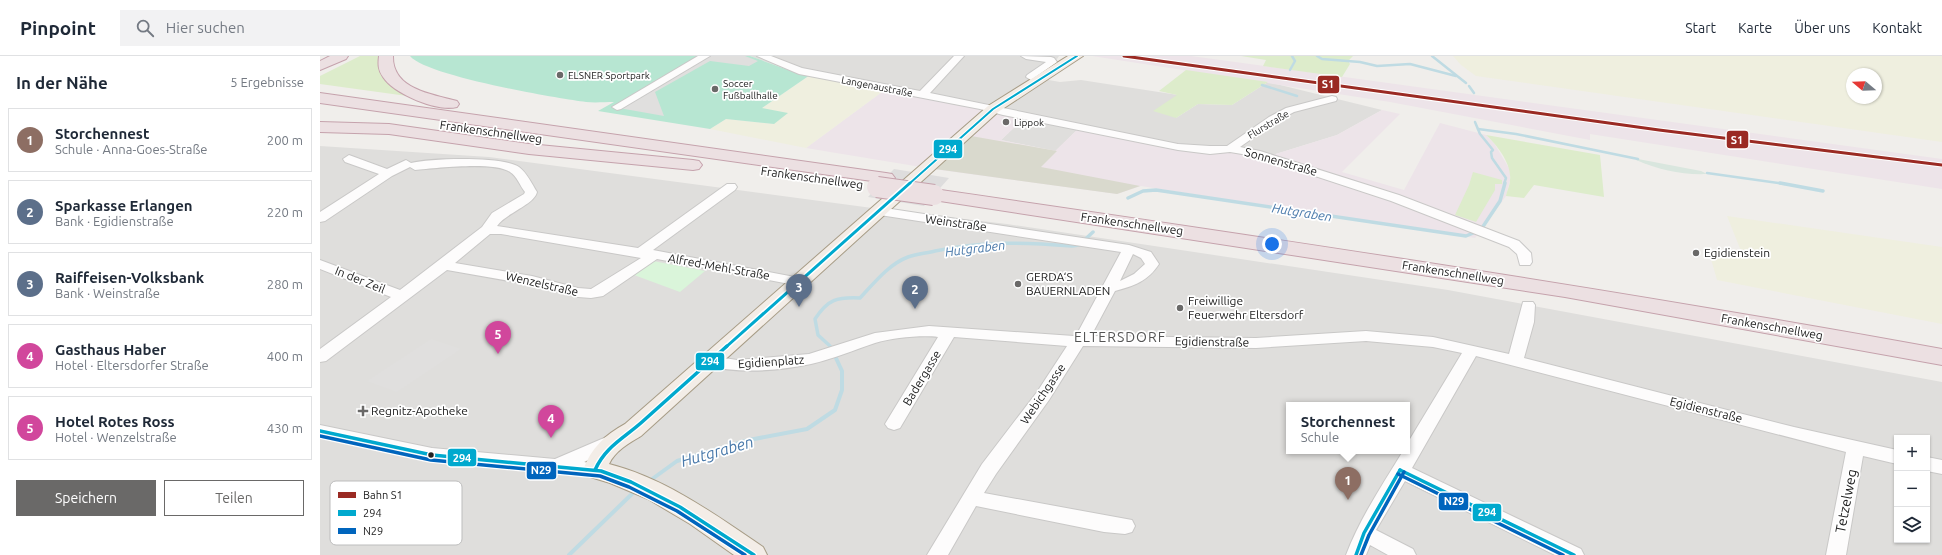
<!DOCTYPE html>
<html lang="de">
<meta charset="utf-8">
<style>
:root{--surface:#fff;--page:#f2f2f3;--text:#1f2937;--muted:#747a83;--line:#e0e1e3;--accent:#6a6968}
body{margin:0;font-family:Ubuntu,sans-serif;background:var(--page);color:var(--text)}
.controls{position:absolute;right:12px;bottom:12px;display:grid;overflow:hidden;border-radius:0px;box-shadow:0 1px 3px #0004}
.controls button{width:36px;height:36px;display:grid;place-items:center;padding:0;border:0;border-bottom:1px solid var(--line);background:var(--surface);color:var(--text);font:20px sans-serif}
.compass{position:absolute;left:1526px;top:12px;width:36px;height:36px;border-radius:50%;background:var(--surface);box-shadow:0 1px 3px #0004;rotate:289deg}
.you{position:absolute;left:952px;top:188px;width:14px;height:14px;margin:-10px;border:3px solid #fff;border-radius:50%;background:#1a73e8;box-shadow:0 0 0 6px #1a73e833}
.badge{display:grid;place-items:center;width:26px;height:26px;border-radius:50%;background:var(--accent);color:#fff;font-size:13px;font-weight:700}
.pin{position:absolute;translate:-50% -33px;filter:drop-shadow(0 1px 2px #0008)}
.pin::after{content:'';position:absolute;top:21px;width:14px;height:12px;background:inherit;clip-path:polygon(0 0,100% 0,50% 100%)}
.popup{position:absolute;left:966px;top:346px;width:124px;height:52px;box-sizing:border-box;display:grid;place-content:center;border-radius:0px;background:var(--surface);filter:drop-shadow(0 1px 3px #0005);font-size:13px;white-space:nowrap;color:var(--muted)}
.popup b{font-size:15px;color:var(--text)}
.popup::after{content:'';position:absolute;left:50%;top:100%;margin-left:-8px;border:8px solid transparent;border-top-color:var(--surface)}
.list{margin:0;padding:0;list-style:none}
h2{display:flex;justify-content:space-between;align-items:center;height:52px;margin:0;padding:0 16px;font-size:17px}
h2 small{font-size:13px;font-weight:400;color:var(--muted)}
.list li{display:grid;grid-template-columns:26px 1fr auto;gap:12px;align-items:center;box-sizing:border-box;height:64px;margin:0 8px 8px;padding:0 8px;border:1px solid var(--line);border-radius:0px}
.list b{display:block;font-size:15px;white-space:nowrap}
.list p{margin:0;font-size:13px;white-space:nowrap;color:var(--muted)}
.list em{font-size:13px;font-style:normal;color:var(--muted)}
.actions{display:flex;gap:8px;padding:12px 16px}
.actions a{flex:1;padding:9px 0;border:1px solid var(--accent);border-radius:0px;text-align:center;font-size:14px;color:var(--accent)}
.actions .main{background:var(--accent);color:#fff}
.icon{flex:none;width:22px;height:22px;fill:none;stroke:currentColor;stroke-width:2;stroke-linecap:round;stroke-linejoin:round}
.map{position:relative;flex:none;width:1622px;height:499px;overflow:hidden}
header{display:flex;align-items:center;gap:24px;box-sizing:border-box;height:56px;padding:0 20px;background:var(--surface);border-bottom:1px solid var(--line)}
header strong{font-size:19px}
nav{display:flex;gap:22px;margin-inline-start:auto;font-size:14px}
.search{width:280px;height:36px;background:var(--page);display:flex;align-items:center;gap:10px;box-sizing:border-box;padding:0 14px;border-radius:0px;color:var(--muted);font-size:15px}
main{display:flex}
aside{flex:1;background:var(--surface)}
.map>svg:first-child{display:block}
.residential{fill:#dfdedc;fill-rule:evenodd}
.industrial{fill:#ede4e9}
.construction{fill:#d9d9cd}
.farmland{fill:#efefdf;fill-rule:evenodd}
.grass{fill:#ddeccb}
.wetland{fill:#d9e6de}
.park{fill:#daf5da}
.pitch{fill:#b7e6d2}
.parking{fill:#e0dfde}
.pier{fill:#dedddd}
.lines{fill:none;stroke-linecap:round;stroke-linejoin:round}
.stream-far2{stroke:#bfdbe3;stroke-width:2.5}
.stream-far1{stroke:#bfdbe3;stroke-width:3.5}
.stream{stroke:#bfdbe3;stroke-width:4}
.minor-casing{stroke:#c9c8c7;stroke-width:2}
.major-casing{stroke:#a79c86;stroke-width:2}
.highway-casing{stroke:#c5a2ac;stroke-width:2}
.minor{fill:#fdfcfc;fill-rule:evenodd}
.major{fill:#f3ede7;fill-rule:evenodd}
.highway{fill:#ece0e2;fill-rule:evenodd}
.highway-bridge-casing{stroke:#c5a2ac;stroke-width:22;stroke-linecap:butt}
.highway-bridge{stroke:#ece0e2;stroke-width:20}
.bus-1-far2-casing{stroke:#fff;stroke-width:4}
.bus-1-far1-casing{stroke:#fff;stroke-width:6}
.bus-1-casing{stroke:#fff;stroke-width:6}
.bus-2-casing{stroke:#fff;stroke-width:6}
.bus-1-far2{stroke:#00a9ce;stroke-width:2}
.bus-1-far1{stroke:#00a9ce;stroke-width:3}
.bus-1{stroke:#00a9ce;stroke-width:3.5}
.bus-2{stroke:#0065bd;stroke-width:3.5}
.rail-1-casing{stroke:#fff;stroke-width:5}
.rail-1{stroke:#9a2a23;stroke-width:3}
.poi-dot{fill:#6a6968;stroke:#fff;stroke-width:1.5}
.bus-dot{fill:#222;stroke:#fff;stroke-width:1.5}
.labels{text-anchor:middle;stroke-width:3.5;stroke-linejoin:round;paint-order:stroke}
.far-poi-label{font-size:10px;fill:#222;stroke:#fff;text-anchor:start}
.far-street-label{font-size:10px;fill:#222;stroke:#fff}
.street-label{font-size:12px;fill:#222;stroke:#fff}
.poi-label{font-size:12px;fill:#222;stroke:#fff;text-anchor:start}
.water-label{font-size:13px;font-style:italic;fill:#4a7aab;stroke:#fff}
.quarter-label{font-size:14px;letter-spacing:1px;fill:#555;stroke:#fff}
.near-street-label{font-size:14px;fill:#222;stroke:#fff}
.near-water-label{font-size:16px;font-style:italic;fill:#4a7aab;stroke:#fff}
.key{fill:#fff;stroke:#bdbdbd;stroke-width:1}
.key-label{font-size:11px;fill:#222}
.line-badge{stroke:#fff;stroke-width:1.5}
.badge-label{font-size:11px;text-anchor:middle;font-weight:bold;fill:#fff}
</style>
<header>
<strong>Pinpoint</strong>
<div class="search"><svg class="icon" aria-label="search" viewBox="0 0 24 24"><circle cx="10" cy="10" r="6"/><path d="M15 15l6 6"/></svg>Hier suchen</div>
<nav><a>Start</a><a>Karte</a><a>Über uns</a><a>Kontakt</a></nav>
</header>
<main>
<aside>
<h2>In der Nähe<small>5 Ergebnisse</small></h2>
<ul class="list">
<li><span class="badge" style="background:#8d6e63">1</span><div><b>Storchennest</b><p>Schule · Anna-Goes-Straße</p></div><em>200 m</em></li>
<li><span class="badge" style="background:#5c6f8a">2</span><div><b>Sparkasse Erlangen</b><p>Bank · Egidienstraße</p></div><em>220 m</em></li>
<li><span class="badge" style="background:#5c6f8a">3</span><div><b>Raiffeisen-Volksbank</b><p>Bank · Weinstraße</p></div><em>280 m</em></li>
<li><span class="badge" style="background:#d1479c">4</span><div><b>Gasthaus Haber</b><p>Hotel · Eltersdorfer Straße</p></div><em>400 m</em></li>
<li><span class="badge" style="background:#d1479c">5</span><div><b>Hotel Rotes Ross</b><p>Hotel · Wenzelstraße</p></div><em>430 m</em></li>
</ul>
<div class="actions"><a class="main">Speichern</a><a>Teilen</a></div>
</aside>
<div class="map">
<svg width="1622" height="499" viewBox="0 0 1622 499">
<rect width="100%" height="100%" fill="#f0eeeb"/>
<g class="residential">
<polygon points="430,0 739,0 735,6 712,21 740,26 761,24 858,39 856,62 878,48 912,49 948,26 1062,54 1017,79 949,100 922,91 908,89 878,92 760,71 736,95 681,84 705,61 490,19 471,15"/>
<path d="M0,90l169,11 398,53 120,14 441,66 494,92v173h-1622zM969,349h118v46h-118zM1577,382h30v102h-30z"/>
</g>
<g class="industrial">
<polygon points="772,0 871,0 1622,103 1622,133 1270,78 1270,84 1070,46"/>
<polygon points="566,33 706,61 681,84 735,95 760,71 878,92 908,89 922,91 949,100 1017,79 1062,54 1080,58 1022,116 1084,134 1120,67 1166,79 1174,87 1190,114 1190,125 1186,140 1155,182 821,130 797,138 613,113 486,92"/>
</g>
<polygon class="construction" points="651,80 737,95 721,111 820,130 797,138 615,113"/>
<g class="farmland">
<path d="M1133,0h489v86l-466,-66 -15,-11zM1532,18h24v24h-24z"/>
<polygon points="490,19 566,33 486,92 390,73 406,63 454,68 442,52"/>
<polygon points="1407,160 1622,191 1622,268 1397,224 1389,196 1423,200"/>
</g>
<g class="grass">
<path d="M40,0h21c1,25 4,27 26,40l-87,-12v-8z"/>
<polygon points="921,0 1033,0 1028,5 1030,8 1022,21 943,10 946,4"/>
<polygon points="866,14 948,26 912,49 878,48 856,62 833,55 857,39 839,35"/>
<path d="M1166,79l114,20 4,42 -70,-12 -10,13 -18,-2c1,-5 4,-11 4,-16 2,-16 -13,-35 -24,-45z"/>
<polygon points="1153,116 1182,124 1182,128 1175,128 1175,134 1156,166 1135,159 1149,129"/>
</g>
<path class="wetland" d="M1318,103l63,12 6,3c-25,1 -48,-4 -71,-14z"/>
<polygon class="park" points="333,205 385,215 360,236 314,219"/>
<path class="pitch" d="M90,0h340l41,15 19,4 -48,33 26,5 -14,11 -48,-5 -16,10 -112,-18 16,-9c-9,0 -19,1 -28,0 -30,-4 -160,-26 -176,-46z"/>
<g class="parking">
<polygon points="390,0 425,0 438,5 429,10 390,5 335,36 344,60 299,52"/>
<polygon points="111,283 141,293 77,336 47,325"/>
</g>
<polygon class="pier" points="574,113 629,122 604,150 548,141"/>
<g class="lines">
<g class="stream-far2">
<polyline points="997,0 1002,3 1040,6 1057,10 1090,8 1136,20"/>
<polyline points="1112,0 1146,27"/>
<polyline points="970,14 975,5 972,0"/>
<polyline points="942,29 977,40"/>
<polyline points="1149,30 1154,37"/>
<polyline points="1155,66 1160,78 1173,94 1171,96 1172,102 1186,122 1184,128"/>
<polyline points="1158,73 1196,78 1318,103"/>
<polyline points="1387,117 1465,128"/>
</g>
<g class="stream-far1">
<polyline points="1460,127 1503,135"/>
<polyline points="808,142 823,135 836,134 1146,180 1158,175"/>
<polyline points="1162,172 1180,145 1185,127"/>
<path d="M510,290l-12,-11 -3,-16c13,-20 22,-22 45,-21 14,-15 29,-34 48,-41 9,-3 19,-4 27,-6 50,-10 87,-9 137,-5l7,-1 14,-13"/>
</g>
<g class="stream">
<polyline points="328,426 357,405 429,384 487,373 515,354 522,334 522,315 515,300"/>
<polyline points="249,499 315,435"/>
</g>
<defs>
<g id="minor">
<polygon points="378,0 390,0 301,53 297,54 292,51"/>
<polygon points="437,0 451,0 482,12 600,35 634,0 644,0 610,37 858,88 890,90 907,90 949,61 966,52 1012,40 1016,41 1017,43 1016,45 974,56 957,65 920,91 940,95 1079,139 1199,185 1211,197 1212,206 1210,209 1200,209 1197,198 1189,191 1071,145 934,100 910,96 890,98 858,94 683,59 660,53 479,18"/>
<polygon points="701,0 731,1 734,2 737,6 711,24 706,21 707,19 726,6 706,3"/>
<path d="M29,99l38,14 19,-9 5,3c20,-5 92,-7 108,4 8,6 13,17 18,25 -3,13 -31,21 -40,34l141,22 89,-64h8l2,3 -2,3 -82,60 147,28 5,1 2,3 -2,3 -5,1 -143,-27 -54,37 -12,2 -13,-1 -46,-12 -85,-15 -121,91 -6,1v-13l71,-52 -71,-28v-9l80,30 82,-63 10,-14 32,-19 1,-2c-5,-6 -8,-16 -15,-20 -15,-11 -75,-4 -95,-2l-5,-3 -18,9 -67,45 -5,1v-10l59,-38 -34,-12 -2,-3zM170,178h11l140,24 -50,31 -13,-1 -46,-12 -77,-13z"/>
<path d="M558,151l251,38 22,7 8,12c-11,17 -25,22 -44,27l-24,45 165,2 110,-7 67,6 76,17 14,-52h10l2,3 -1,17 -10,36 270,69 103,23v14l-34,-8 -17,99h-20l20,-103 -370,-96 -64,112 169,81 3,6h-29l-150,-74 -29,49 37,19 3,6h-28l-18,-10 -4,10h-20c14,-37 37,-71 57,-104h4v-7l55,-91 -29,-6 -67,-6 -110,7 -173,-2 -34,54 -53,74 -12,19 148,27 3,6 -3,6 -7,2 -21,-2 -128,-26 -28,49h-21l55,-91 55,-72 30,-46 -113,-9 -54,91 -6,2 -6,-2 -3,-4 53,-87c-17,-2 -46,1 -63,6 -21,7 -42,16 -64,21 -33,7 -73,10 -106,1l-2,-4 2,-4 6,-1 26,4 72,-6 66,-21 54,-7 145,10 4,-4 43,-80 -248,-38 -1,-3 1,-3zM813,198l8,4 4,6 -11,10 -14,7z"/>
<polygon points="0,369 112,392 235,403 291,379 297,381 300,386 297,391 264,406 282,409 284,414 282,419 275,421 112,406 0,381"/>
<polygon points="1607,401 1622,404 1622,418 1607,415"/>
</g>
<path id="major" d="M748,0h15l-85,56 -357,324c-12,7 -26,15 -32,28 56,14 107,51 154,83l4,8h-33l-44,-31 -42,-25 -38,-16 -23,-7 -4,-6c8,-22 22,-35 42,-46l363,-318z"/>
<g id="highway">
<polygon points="10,0 28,0 26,3 0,14 0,5"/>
<path d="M59,0h14c-1,33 38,38 64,45l2,3 -2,3c-20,5 -63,-13 -74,-30 -5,-7 -5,-13 -4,-21z"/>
<polygon points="0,37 566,117 572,118 575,122 572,126 566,127 0,47"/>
<polygon points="0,66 69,68 209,88 373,104 379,105 382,109 379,113 373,114 209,98 69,78 0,76"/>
<path d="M614,133c337,49 673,99 1008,160v16l-377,-68 -638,-98 -2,-4 2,-4z"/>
</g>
</defs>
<use href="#minor" class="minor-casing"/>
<use href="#major" class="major-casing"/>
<use href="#highway" class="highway-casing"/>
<use href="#minor" class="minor"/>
<use href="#major" class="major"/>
<use href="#highway" class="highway"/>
<defs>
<polyline id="highway-bridge" points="557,131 614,139"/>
</defs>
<use href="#highway-bridge" class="highway-bridge-casing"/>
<use href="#highway-bridge" class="highway-bridge"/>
<defs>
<polyline id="bus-1-far2" points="589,128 673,53 757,0"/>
<polyline id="bus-1-far1" points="406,291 590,127"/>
<g id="bus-1">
<polyline points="0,375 112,399 281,415 311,426 360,451 434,499"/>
<path d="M275,414c10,-23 29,-32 47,-48 28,-25 57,-51 85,-76"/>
<polyline points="1080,414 1254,499"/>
<polyline points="1036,499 1044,477 1080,414"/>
</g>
<g id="bus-2">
<polyline points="0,380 111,404 280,420 309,431 357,455 425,499"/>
<polyline points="1078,418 1243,499"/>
<polyline points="1041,499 1049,479 1084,416"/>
</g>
</defs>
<use href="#bus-1-far2" class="bus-1-far2-casing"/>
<use href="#bus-1-far1" class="bus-1-far1-casing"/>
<use href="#bus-1" class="bus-1-casing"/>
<use href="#bus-2" class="bus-2-casing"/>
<use href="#bus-1-far2" class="bus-1-far2"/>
<use href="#bus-1-far1" class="bus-1-far1"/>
<use href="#bus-1" class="bus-1"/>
<use href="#bus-2" class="bus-2"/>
<defs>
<polyline id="rail-1" points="804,0 1339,74 1622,109"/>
</defs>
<use href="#rail-1" class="rail-1-casing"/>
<use href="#rail-1" class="rail-1"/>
</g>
<g class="poi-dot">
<circle cx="240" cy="19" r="4"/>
<circle cx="395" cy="33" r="4"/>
<circle cx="686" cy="66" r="4"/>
<circle cx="1376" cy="197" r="4"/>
<circle cx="698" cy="228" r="4"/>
<circle cx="860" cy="252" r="4"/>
<path d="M41 349h4v4h4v4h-4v4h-4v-4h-4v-4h4z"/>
</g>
<circle class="bus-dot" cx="111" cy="399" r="3.5"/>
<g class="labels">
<g class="far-poi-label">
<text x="248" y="23">ELSNER Sportpark</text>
<text x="403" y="31">Soccer<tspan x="403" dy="12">Fußballhalle</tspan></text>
<text x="694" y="70">Lippok</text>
</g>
<g class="far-street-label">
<text transform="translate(557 30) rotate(11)" y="4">Langenaustraße</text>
<text transform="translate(948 68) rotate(-31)" y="4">Flurstraße</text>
</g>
<g class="street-label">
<text transform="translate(171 76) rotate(8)" y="4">Frankenschnellweg</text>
<text transform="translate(961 106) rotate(16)" y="4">Sonnenstraße</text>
<text transform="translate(492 122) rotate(8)" y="4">Frankenschnellweg</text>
<text transform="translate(636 167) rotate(8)" y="4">Weinstraße</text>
<text transform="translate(812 168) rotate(8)" y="4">Frankenschnellweg</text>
<text transform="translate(399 211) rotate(10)" y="4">Alfred-Mehl-Straße</text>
<text transform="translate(1133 217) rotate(9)" y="4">Frankenschnellweg</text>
<text transform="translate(40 224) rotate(22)" y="4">In der Zeil</text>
<text transform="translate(222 228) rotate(13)" y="4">Wenzelstraße</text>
<text transform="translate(1452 271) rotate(10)" y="4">Frankenschnellweg</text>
<text transform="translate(892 286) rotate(1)" y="4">Egidienstraße</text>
<text transform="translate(451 306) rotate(-4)" y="4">Egidienplatz</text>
<text transform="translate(602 322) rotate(-59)" y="4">Badergasse</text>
<text transform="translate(723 338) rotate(-56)" y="4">Webichgasse</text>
<text transform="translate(1386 354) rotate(14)" y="4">Egidienstraße</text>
</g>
<g class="poi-label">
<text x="1384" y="201">Egidienstein</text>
<text x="706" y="225">GERDA‘S<tspan x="706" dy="14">BAUERNLADEN</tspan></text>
<text x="868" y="249">Freiwillige<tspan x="868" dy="14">Feuerwehr Eltersdorf</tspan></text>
<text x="51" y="359">Regnitz-Apotheke</text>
</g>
<g class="water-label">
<text transform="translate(982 156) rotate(9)" y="5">Hutgraben</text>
<text transform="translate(655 192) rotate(-7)" y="5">Hutgraben</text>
</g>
<g class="quarter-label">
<text x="800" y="286">ELTERSDORF</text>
</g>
<g class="near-street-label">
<text transform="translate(1526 445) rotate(-79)" y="5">Tetzelweg</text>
</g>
<g class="near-water-label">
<text transform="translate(397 395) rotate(-16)" y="6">Hutgraben</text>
</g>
</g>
<rect x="10" y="425" width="132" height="64" rx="6" class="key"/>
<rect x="18" y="436" width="18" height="6" fill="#9a2a23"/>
<rect x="18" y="454" width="18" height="6" fill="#00a9ce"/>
<rect x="18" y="472" width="18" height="6" fill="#0065bd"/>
<g class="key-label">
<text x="43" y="443">Bahn S1</text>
<text x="43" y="461">294</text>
<text x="43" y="479">N29</text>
</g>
<g class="line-badge">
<rect x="997" y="19" width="23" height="19" rx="4" fill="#9a2a23"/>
<rect x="1406" y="74" width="23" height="19" rx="4" fill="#9a2a23"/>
<rect x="613" y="83" width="30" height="20" rx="4" fill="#00a9ce"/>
<rect x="375" y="296" width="30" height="19" rx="4" fill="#00a9ce"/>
<rect x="127" y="392" width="30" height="19" rx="4" fill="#00a9ce"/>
<rect x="206" y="405" width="31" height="19" rx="4" fill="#0065bd"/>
<rect x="1118" y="436" width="31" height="19" rx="4" fill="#0065bd"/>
<rect x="1152" y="447" width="30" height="19" rx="4" fill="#00a9ce"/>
</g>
<g class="badge-label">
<text x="1008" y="32">S1</text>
<text x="1417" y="88">S1</text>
<text x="628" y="97">294</text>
<text x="390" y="309">294</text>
<text x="142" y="406">294</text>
<text x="221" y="418">N29</text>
<text x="1134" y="449">N29</text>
<text x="1167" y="460">294</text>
</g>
</svg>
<div class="controls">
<button>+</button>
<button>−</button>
<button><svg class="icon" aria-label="layers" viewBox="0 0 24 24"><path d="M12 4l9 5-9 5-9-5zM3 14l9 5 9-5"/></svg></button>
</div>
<svg class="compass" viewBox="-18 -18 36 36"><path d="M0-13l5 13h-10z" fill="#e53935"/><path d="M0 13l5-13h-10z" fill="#747a83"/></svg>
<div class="you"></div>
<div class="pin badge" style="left:1028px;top:444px;background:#8d6e63">1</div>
<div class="popup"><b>Storchennest</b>Schule</div>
<div class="pin badge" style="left:595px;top:253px;background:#5c6f8a">2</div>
<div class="pin badge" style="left:479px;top:251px;background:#5c6f8a">3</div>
<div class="pin badge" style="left:231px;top:382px;background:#d1479c">4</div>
<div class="pin badge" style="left:178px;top:298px;background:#d1479c">5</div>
</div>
</main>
